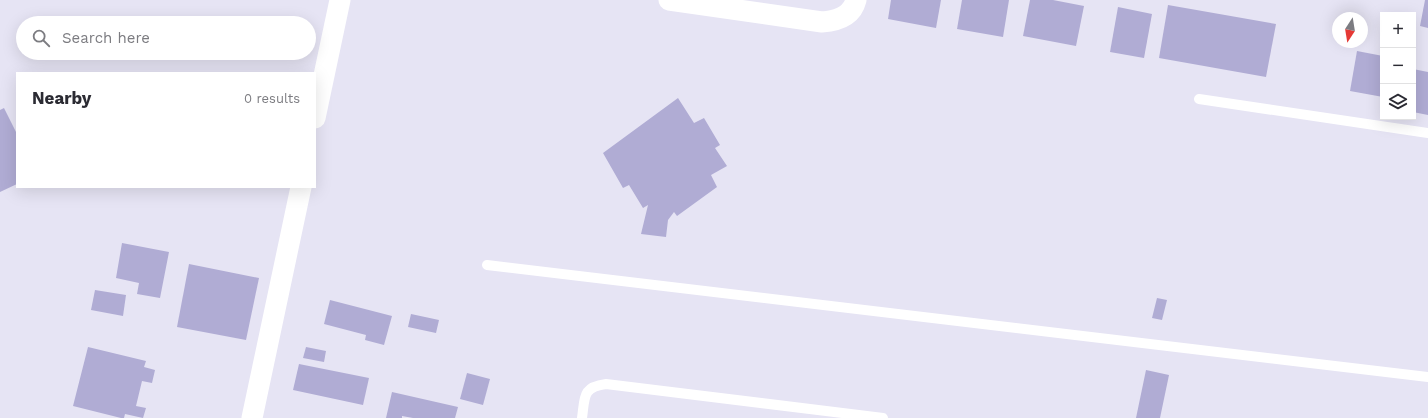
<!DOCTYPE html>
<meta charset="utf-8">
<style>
:root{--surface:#fff;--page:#f7f7f7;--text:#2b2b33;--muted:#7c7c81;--line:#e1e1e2}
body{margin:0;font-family:"Work Sans",sans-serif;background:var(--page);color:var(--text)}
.controls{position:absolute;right:12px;top:12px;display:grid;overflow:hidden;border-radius:0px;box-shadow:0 4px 16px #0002}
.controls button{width:36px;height:36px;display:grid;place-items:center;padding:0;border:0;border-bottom:1px solid var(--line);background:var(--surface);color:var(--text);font:20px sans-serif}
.compass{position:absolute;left:1332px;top:12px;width:36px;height:36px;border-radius:50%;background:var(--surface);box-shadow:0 4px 16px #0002;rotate:192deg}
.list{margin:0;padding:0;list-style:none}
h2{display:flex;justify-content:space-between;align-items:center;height:52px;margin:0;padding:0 16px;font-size:17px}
h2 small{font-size:13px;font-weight:400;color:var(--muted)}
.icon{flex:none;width:22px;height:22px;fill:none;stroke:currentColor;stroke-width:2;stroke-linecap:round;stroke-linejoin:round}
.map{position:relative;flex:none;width:1428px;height:418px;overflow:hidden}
.search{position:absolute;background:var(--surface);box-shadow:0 4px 16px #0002;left:16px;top:16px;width:300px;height:44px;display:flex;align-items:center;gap:10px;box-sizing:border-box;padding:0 14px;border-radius:22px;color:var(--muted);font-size:15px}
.panel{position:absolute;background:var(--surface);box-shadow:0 4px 16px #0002;left:16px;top:72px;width:300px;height:116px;border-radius:0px}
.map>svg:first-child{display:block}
.building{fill:#b0acd4}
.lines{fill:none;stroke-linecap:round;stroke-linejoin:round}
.lane{stroke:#fff;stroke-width:10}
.street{stroke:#fff;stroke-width:21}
</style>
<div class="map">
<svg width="1428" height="418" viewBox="0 0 1428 418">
<rect width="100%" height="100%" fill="#e6e4f4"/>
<g class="building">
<polygon points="891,0 941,0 936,28 888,19"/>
<polygon points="962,0 1009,0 1003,37 957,29"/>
<polygon points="1030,0 1053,0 1084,6 1076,46 1023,36"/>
<polygon points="1425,0 1428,0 1428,28 1420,26"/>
<polygon points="1168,5 1276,24 1266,77 1159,58"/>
<polygon points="1118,7 1152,14 1144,58 1110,52"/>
<polygon points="1357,51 1383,56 1383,97 1350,91"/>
<polygon points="1413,69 1428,72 1428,115 1413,112"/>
<polygon points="678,98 694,123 704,118 720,145 715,148 727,166 711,175 717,187 677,216 674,212 668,220 666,237 641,234 648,205 643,208 629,185 623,188 603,153"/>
<polygon points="4,108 17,134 17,184 0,192 0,110"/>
<polygon points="122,243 169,252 160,298 137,294 139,283 116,278"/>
<polygon points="189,264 259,278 246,340 177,327"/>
<polygon points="95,290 126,295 123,316 91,310"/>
<polygon points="1157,298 1167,300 1162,320 1152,318"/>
<polygon points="330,300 392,316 384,345 365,340 366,335 324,324"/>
<polygon points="411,314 439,320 436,333 408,327"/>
<polygon points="88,347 146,361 144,367 155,370 152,383 142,381 136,406 146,408 143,418 125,414 124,418 121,418 73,406"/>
<polygon points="306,347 326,351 324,362 303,358"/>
<polygon points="299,364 369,378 363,405 293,390"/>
<polygon points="1146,370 1169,375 1160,418 1136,418"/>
<polygon points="467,373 490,379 483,405 460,399"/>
<polygon points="392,392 458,407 455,418 413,418 402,416 402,418 386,418"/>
</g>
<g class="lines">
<g class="lane">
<polyline points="1199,99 1428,133"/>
<polyline points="487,265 1428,377"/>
<path d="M582,418c3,-21 0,-31 24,-34l277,34"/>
</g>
<g class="street">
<path d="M669,0l153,22c15,-1 30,-6 34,-22"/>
<polyline points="315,118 340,0"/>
<polyline points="252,418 301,187"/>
</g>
</g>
</svg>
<div class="controls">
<button>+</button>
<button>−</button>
<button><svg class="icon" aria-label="layers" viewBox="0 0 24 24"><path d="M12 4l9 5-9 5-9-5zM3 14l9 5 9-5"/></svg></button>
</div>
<svg class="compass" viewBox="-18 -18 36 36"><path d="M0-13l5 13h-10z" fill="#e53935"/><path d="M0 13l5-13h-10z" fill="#7c7c81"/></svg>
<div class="search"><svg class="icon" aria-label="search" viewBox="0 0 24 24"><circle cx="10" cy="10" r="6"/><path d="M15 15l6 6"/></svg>Search here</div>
<section class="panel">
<h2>Nearby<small>0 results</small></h2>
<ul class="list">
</ul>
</section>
</div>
